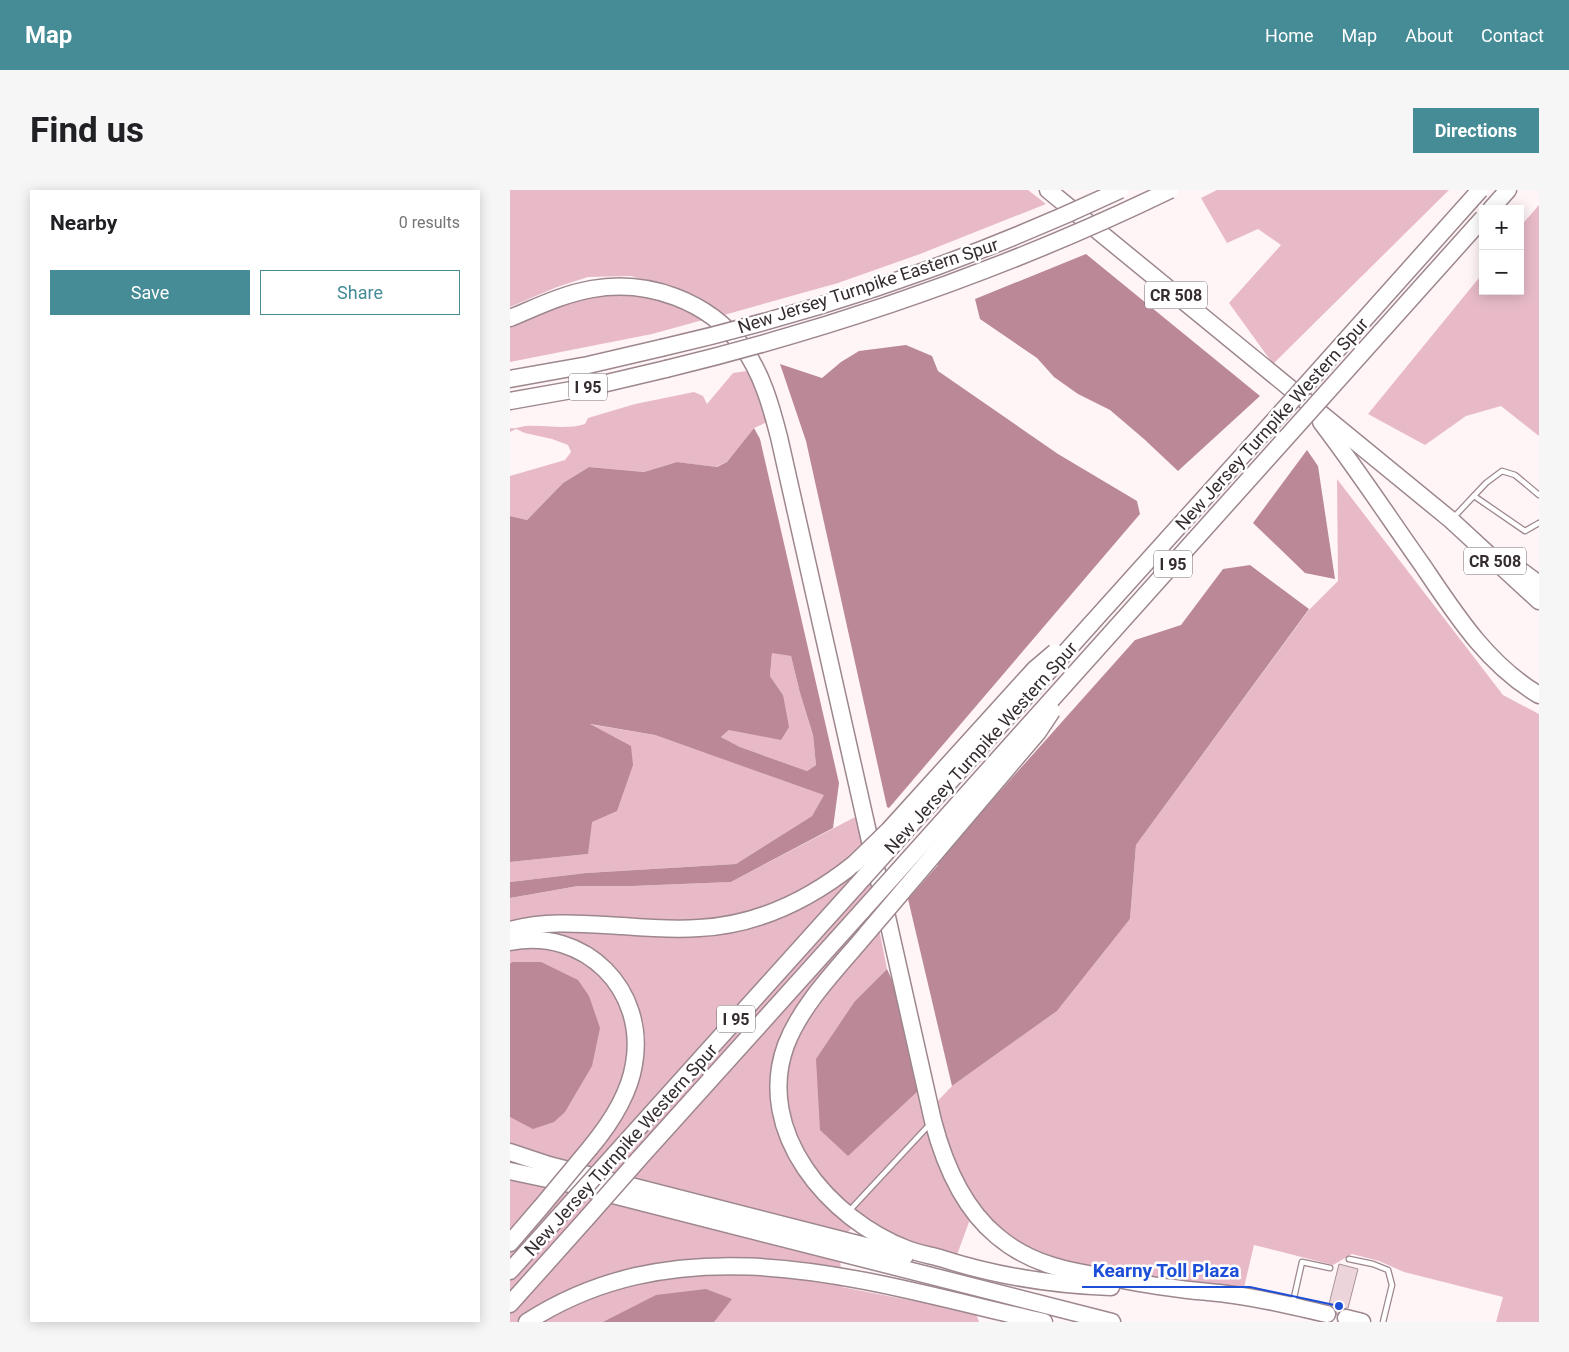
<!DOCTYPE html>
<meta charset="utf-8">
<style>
:root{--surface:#fff;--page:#f6f6f6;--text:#202124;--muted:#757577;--line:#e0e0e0;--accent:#468c97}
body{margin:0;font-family:Roboto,sans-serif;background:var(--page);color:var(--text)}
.controls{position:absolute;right:15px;top:15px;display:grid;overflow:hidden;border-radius:0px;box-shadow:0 2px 12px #0003}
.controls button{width:45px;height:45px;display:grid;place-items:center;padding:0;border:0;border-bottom:1px solid var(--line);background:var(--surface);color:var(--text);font:25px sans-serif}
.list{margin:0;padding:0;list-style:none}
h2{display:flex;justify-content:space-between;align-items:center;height:65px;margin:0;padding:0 20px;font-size:21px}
h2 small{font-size:16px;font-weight:400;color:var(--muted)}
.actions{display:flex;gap:10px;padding:15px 20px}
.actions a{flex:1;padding:11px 0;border:1px solid var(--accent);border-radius:0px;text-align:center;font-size:18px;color:var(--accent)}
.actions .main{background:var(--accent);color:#fff}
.map{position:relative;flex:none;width:1029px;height:1132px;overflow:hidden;border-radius:0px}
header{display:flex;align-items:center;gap:30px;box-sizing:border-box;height:70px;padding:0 25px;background:var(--accent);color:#fff}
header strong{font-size:24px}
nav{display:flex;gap:28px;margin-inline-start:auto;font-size:18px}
.intro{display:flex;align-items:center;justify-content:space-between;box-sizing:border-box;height:120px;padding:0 30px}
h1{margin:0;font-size:35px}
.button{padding:12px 22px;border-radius:0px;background:var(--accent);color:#fff;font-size:18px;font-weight:700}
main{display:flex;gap:30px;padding:0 30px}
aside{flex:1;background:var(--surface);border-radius:0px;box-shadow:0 2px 12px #0003}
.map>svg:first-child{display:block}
.green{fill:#e8bac8}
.water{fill:#ba8897;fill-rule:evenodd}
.building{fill:#ecd4db;stroke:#a79097}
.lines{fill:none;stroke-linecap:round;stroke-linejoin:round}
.lane-casing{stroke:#9d878d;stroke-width:7}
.highway-casing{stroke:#9d878d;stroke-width:19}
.lane{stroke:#fff;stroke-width:4.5}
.highway{stroke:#fff;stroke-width:16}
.highway-bridge-casing{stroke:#9d878d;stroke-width:19;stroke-linecap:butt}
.highway-bridge{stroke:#fff;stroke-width:16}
.labels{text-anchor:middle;stroke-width:5;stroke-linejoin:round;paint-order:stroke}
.shield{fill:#fff;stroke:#726b6d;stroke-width:1}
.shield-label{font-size:16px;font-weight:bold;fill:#352c2f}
.street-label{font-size:18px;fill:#352c2f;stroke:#fff}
.leader{fill:none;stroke:#1d4ed8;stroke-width:2}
.callout-dot{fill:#1d4ed8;stroke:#fff;stroke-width:2}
.callout-label{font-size:19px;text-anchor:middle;font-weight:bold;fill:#1d4ed8;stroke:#fff;stroke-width:5;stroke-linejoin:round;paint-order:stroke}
</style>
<header>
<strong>Map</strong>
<nav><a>Home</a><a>Map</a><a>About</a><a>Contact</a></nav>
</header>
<div class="intro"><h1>Find us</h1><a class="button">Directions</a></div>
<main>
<aside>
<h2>Nearby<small>0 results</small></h2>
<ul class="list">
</ul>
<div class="actions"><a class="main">Save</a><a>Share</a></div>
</aside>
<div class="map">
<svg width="1029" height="1132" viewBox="0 0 1029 1132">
<rect width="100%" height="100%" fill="#fff5f7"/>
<g class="green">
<polygon points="0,0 518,0 536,14 410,64 328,93 214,125 187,106 121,86 78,87 47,97 0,117"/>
<polygon points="707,0 939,0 763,174 719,113 771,55 748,39 717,53 691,8"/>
<polygon points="1029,15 1029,246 991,216 956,226 915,255 858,224 973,83 973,101 1010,101 1010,37"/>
<polygon points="73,105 141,105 187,125 193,130 142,144 0,172 0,136"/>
<path d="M237,181l14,29 6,22 -13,6 -27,34 -11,5 -39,-5 -33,10 -55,-5 -26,16 -36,37 -17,-4v-40l55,-16 6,-8 -3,-7 -16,-6 -27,-6 -9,-4 -6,3v-4c6,1 9,-1 15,-2 20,-1 41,4 60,-2l3,-6 47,-14 59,-12 9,4 4,8 26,-31z"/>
<polygon points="827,289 993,505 1029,524 1029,1132 986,1132 993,1107 894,1082 869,1071 842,1064 823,1075 744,1055 732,1106 542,1076 463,1021 444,1073 349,1032 329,1050 332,1097 466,1123 469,1132 0,1132 0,708 68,696 122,696 221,692 347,626 377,779 345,811 409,900 420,919 442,896 547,821 620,729 626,655 798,421 828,391"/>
<polygon points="262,462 281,466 290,503 303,545 306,575 297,581 230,557 211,547 219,540 273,505 260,486"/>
<polygon points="78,534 145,545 315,604 302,626 226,674 76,683 0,692 0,672 78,664"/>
</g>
<g class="water">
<polygon points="576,64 750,206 668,281 634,249 600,220 568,204 544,187 527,168 470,129 465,109"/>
<polygon points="396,155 422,166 428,181 548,264 627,311 630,324 379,618 377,617 296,251 270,174 312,188 331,172 349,161"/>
<path d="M244,238l6,11 79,344 -6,45 -102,54 -99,4h-54l-68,12v-16l76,-9 150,-9 76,-48 12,-21 -169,-60 -65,-11 41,22 2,19 -16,46 -25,11 -4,32 -78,8v-346l17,4 36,-37 26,-16 55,5 33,-10 40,5 10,-5zM262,463l19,3 9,37 13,42 3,30 -9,6 -67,-24 -19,-10 8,-7 52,10 8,-13 -6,-32 -13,-19z"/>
<polygon points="797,260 808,276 825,389 795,383 743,333"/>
<polygon points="740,375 799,419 626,655 620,729 547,821 442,896 398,709 428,675 426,673 625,450 671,435 713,379"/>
<polygon points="2,772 31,772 68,790 79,806 90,838 82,876 55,922 44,932 23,939 0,927 0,774"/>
<polygon points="377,779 382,790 409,900 338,966 310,940 306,869 345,811"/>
<polygon points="196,1099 222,1109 204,1132 93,1132 146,1105"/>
</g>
<polygon class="building" points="829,1074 848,1079 838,1118 833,1119 827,1125 824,1117 819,1114"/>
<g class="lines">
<defs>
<g id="lane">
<polyline points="964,306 1015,341 1029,333"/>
<polyline points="944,327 976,293 992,281 1005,285 1029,305"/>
<polyline points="340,1020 420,934"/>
<polyline points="839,1069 863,1074 878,1080 882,1095 873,1132"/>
<polyline points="783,1112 792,1072 820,1078"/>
</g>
<g id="highway">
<polyline points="538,0 941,330 1029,411"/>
<polyline points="981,19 998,0"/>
<path d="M0,128c27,-11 53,-24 82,-29 56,-10 116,12 150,57 20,27 29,60 37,91l154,684c11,42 30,87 64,115 34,29 74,36 116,42 20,4 40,8 60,10 20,3 40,4 61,7 31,4 62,12 93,19"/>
<polyline points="0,189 78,175 151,158"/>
<polyline points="0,211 84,196 156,179"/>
<path d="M811,232c36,47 68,96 102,144 33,49 64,98 116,129"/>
<polyline points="995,369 1029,394"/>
<polyline points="580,435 751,245"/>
<path d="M0,740c37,-10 75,-6 113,-4 25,2 51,4 76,2 58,-3 110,-28 155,-64"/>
<path d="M358,742c-28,34 -66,71 -82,113 -32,87 43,174 121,204 10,4 22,6 33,9 56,18 112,27 171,29"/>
<path d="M0,752c75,-15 137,48 124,122 -5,32 -24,60 -44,84"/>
<polyline points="0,962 39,975 395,1066"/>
<polyline points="105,964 347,695"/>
<polyline points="128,970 353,720"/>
<polyline points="0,981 56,993 602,1132"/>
<polyline points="0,1053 31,1017"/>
<polyline points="0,1081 52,1023"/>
<polyline points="0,1114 76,1029"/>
<polyline points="836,1128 852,1132"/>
<path d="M17,1132c161,-104 348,-38 517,0"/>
</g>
</defs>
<use href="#lane" class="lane-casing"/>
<use href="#highway" class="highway-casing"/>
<use href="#lane" class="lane"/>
<use href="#highway" class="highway"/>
<defs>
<g id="highway-bridge">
<path d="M151,158c157,-36 313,-89 459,-158"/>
<path d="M156,179c173,-42 343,-101 504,-179"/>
<polyline points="751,245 970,0"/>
<polyline points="344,674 379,640 525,479 545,462"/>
<polyline points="347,695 580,435"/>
<polyline points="353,720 973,28"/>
<polyline points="358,742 528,542 542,521"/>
<polyline points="31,1017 80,958"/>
<polyline points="52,1023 105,964"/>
<polyline points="76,1029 128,970"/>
</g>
</defs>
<use href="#highway-bridge" class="highway-bridge-casing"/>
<use href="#highway-bridge" class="highway-bridge"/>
</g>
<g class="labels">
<g class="shield">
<rect x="635" y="91.5" width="62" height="27" rx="4"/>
<rect x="59" y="183.5" width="38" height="27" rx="4"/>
<rect x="954" y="357.5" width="62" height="27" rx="4"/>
<rect x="644" y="360.5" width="38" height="27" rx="4"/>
<rect x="207" y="815.5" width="38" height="27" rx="4"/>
</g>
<g class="shield-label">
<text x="666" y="111">CR 508</text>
<text x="78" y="203">I 95</text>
<text x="985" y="377">CR 508</text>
<text x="663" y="380">I 95</text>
<text x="226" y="835">I 95</text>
</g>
<g class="street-label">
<text transform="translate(358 96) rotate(-18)" y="6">New Jersey Turnpike Eastern Spur</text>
<text transform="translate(762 234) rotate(-48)" y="6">New Jersey Turnpike Western Spur</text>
<text transform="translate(471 558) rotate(-48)" y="6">New Jersey Turnpike Western Spur</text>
<text transform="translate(111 960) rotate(-48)" y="6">New Jersey Turnpike Western Spur</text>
</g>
</g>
<path class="leader" d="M829 1116L740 1097H572"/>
<circle class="callout-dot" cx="829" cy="1116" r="5"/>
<g class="callout-label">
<text x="656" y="1087">Kearny Toll Plaza</text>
</g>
</svg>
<div class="controls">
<button>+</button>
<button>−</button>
</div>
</div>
</main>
